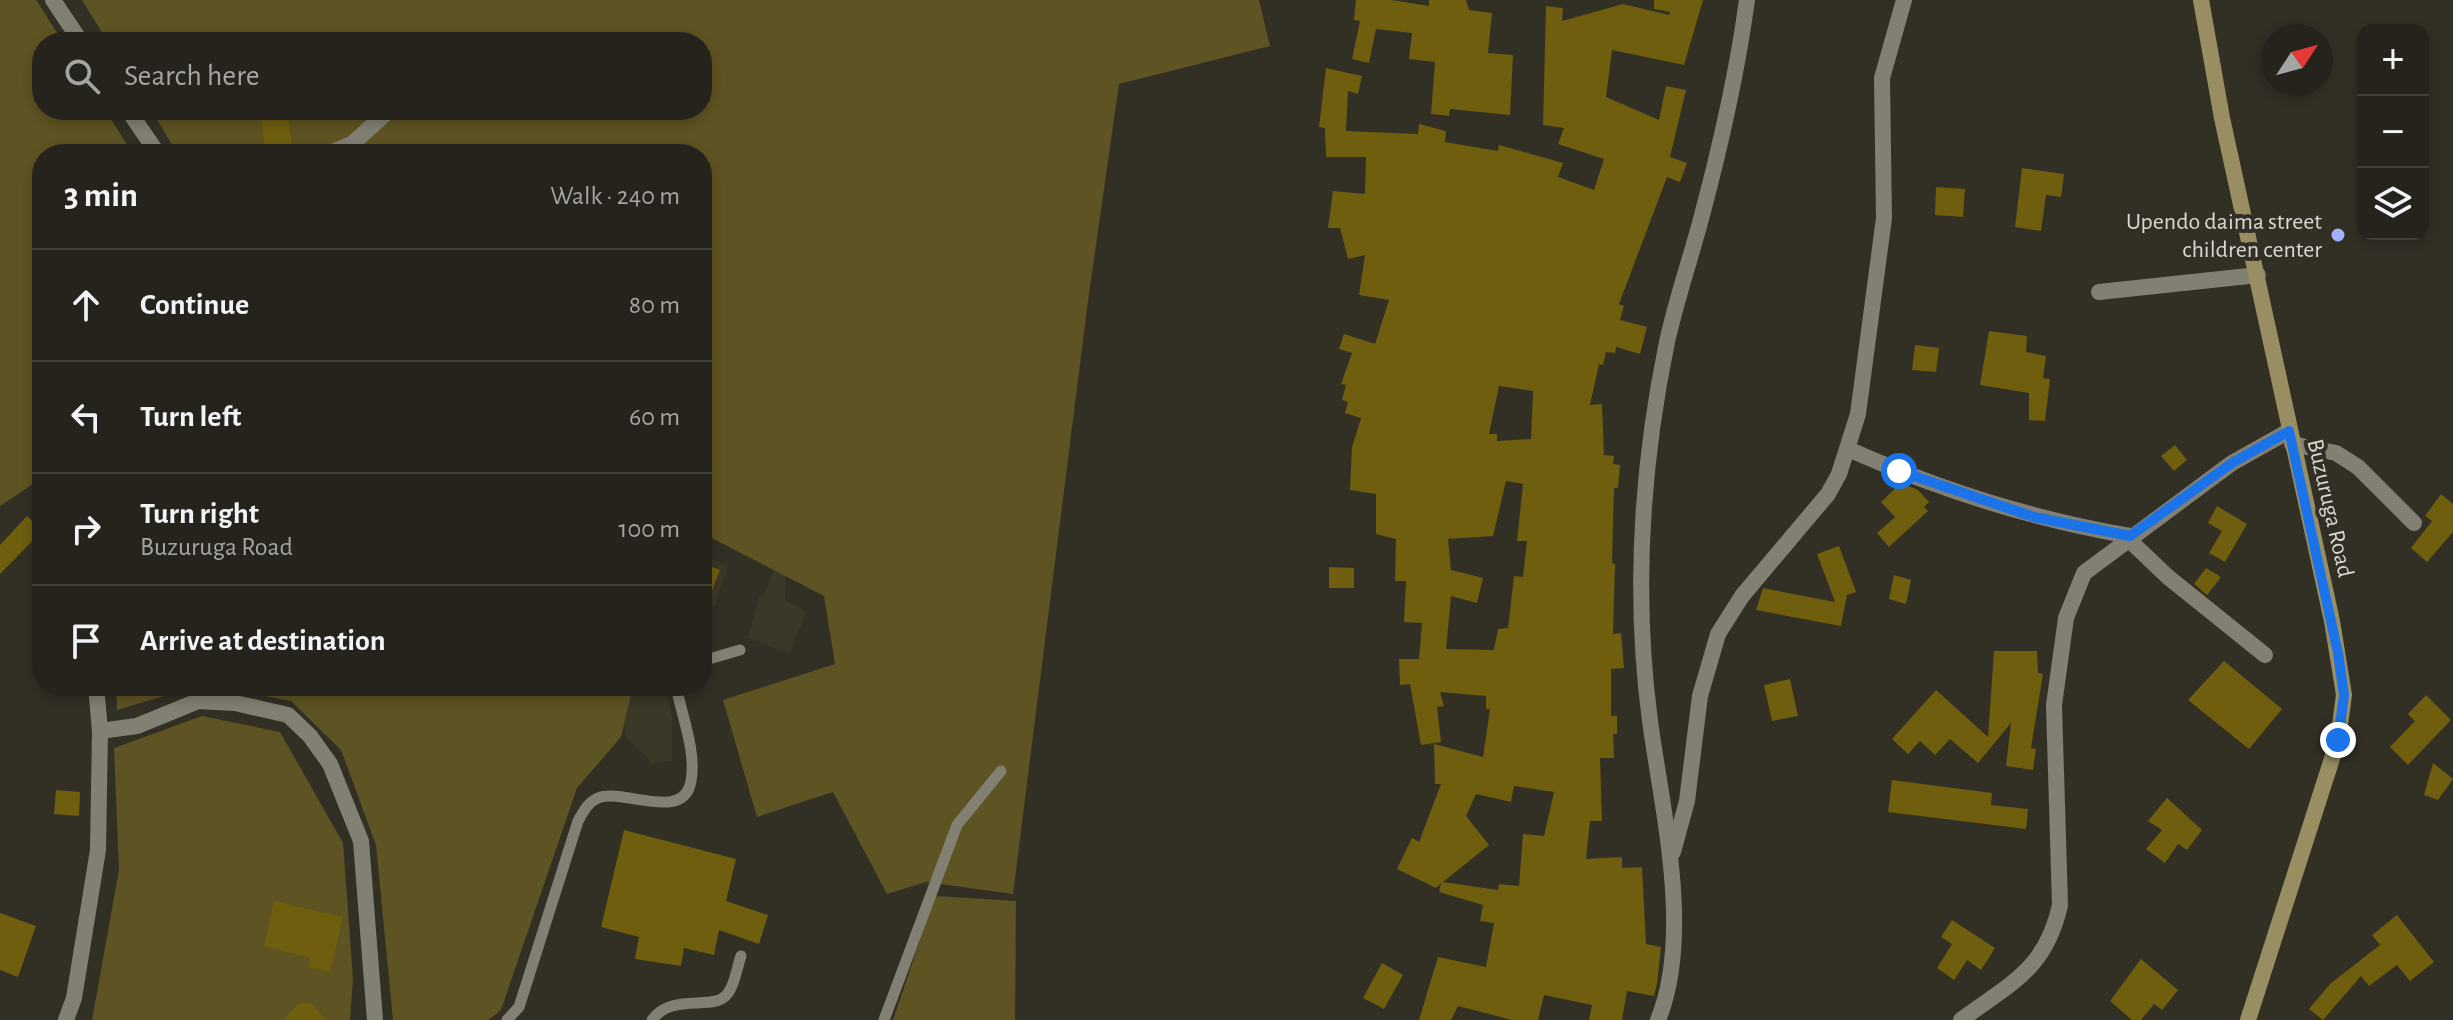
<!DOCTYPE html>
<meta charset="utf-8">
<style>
:root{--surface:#26231c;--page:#322f29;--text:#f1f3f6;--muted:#a4a4a3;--line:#42403b}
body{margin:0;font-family:"Alegreya Sans",sans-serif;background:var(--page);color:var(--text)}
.controls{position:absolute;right:24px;top:24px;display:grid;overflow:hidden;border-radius:16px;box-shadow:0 4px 12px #0003}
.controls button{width:72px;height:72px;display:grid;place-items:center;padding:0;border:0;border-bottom:2px solid var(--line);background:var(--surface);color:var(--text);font:40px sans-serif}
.compass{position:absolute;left:2261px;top:24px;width:72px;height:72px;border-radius:50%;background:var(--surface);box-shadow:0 4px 12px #0003;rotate:54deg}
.stop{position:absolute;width:24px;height:24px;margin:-18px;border:6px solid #1a73e8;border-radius:50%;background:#fff}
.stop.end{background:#1a73e8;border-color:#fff;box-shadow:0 2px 8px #0008}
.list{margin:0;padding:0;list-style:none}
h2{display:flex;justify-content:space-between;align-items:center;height:104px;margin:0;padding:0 32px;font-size:34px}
h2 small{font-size:26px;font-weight:400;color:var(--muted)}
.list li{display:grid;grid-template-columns:52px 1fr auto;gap:24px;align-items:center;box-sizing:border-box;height:112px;padding:0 32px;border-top:2px solid var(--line)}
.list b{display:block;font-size:30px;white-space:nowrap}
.list p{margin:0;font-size:26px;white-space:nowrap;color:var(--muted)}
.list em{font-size:26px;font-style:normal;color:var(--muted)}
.icon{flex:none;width:44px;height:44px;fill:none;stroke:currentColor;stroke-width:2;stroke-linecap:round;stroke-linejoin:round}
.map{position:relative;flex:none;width:2453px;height:1020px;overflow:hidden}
.search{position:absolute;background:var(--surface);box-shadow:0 4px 12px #0003;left:32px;top:32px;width:680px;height:88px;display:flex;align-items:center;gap:20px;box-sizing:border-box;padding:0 28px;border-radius:32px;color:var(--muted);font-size:30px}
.panel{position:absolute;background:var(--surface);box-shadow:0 4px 12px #0003;left:32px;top:144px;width:680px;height:552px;border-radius:32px}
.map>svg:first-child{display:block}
.built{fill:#3b3827}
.green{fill:#5e5322}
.building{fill:#6e5e0e;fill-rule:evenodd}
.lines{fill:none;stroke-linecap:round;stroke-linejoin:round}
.service{stroke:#827f73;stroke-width:11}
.minor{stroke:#827f73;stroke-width:16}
.secondary{stroke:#988e62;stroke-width:16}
.route{stroke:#1a73e8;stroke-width:10}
.poi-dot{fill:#a5b1fc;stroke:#322f25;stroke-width:3}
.labels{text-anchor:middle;stroke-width:8;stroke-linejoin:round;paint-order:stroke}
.poi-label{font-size:24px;fill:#dad8d2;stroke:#322f25;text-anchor:end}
.street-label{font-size:24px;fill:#dad8d2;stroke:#322f25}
</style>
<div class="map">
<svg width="2453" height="1020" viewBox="0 0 2453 1020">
<rect width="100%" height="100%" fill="#322f25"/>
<g class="built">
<polygon points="775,554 787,555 785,600 807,612 789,653 748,638 759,598 765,592 773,573"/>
<polygon points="702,555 728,566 715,607 702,601"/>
<polygon points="604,686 666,686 672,717 672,761 652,763 626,738 621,702"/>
</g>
<g class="green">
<polygon points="0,0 36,0 63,42 42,42 42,110 105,110 133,154 42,154 42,478 0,506"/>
<polygon points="82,0 1259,0 1270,46 1119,84 1088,301 1013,894 926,882 887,894 833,792 757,817 723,700 835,664 824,596 702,533 702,154 178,154 151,110 702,110 702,42 108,42"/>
<polygon points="116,686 198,686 117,710"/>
<polygon points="212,686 633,686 621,737 577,788 501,1010 488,1020 393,1020 376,845 341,750 291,701"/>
<polygon points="202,716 280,732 343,843 353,979 350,1020 92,1020 119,870 114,748"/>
<polygon points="935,896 1016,901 1015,1020 893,1020"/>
</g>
<g class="building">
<polygon points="1356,0 1391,0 1429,6 1429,0 1466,0 1469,10 1492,13 1488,53 1513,55 1510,115 1450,109 1449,116 1431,114 1435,62 1409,59 1412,33 1376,29 1369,63 1352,59 1360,21 1354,20"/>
<path d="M1654,0h49l-19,65 -72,-15 -6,47 53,23 7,-34 20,4 -16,67 17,6 -7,19 -13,-5 -48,127 5,2 -4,14 27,7 -7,27 -24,-7 -1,6 -9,-1 -3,13 -4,-1 -9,41 12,-1 2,51 10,1 -1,8 7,1 -2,23h-4l-2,75 3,1 -2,70 8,-1 3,35 -13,1v47h6v18h-4l1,24h-14l2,63h-12l-4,38 36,-2v11l20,-1 4,77 15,3 -4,37 -3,12 -27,-5 -5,29h-33l3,-15 -48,-10 -6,25h-26l-54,-14 -7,14h-32l19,-63 48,10 8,-44 -14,-2 3,-16 -44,-13 2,-9 -5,5 -39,-19 15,-31 7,4 22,-58h-6l-1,-40 49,13 7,-48h-4v-13l-46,-4 4,14 -7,1 4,35 -20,3 -11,-61 -10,1 -1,-26h20l3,-36 -18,-1 2,-41h-11l1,-42 -20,-5v-40l-26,-4 2,-43 9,-29 -16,-5 3,-11 -6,-2 4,-15 -5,-1 11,-31 -13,-4 5,-15 31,10 14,-44 -30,-5 6,-40 -17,4 -8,-31h-12l5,-37 32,3 1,-37h-40l-1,-29 -6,-1 7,-59 36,8 -4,18 -10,-3 -2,40 72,3 1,-10 27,7 -1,11 53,9 1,-6 64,18 -5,14 36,13 10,-31 -46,-15 6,-16 -21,-3 3,-119 17,2 -1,13 61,-17 46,11 1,-3 -16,-3zM1499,386l34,5 -2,48 -34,2v-7h-8zM1506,481l17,3 -6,57h10l-4,36 -9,-1 -6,52 -10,1 -4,21 -48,-1 5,-53 26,7 6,-25 -32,-8 -3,-31 45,-3zM1514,786l40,6 -10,44 -21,-2 -4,52 -20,-2 -1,6 -55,-8 46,-37 -23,-29 10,-22 35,8z"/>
<polygon points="260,110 287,110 292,146 265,149"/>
<polygon points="2022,168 2064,174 2061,197 2046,195 2041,231 2015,227"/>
<polygon points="1936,187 1965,189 1963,217 1935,215"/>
<polygon points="1989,331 2027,336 2026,352 2046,356 2043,378 2050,379 2045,421 2029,420 2029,393 1980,385"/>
<polygon points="1915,345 1939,348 1936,372 1912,370"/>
<polygon points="2175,445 2187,460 2174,471 2161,456"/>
<polygon points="1901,483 1918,490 1929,502 1924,507 1928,511 1889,547 1877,533 1895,517 1881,502"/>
<polygon points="2441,494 2453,504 2453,532 2427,562 2411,548 2432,521 2425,516"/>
<polygon points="2217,506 2247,524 2225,562 2209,553 2222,531 2208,523"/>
<polygon points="27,516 42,531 0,574 0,545"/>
<polygon points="1839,546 1856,592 1847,595 1841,626 1756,610 1763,588 1835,602 1817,554"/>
<polygon points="702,563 720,570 703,614 702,614"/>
<polygon points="1329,567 1354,568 1354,588 1329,588"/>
<polygon points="2206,568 2221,577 2207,595 2194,584"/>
<polygon points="1894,575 1911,580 1906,604 1889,599"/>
<polygon points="1994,651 2037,651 2038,673 2043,674 2031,748 2036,749 2033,770 2006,766 2011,723 1978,763 1950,739 1935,755 1920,741 1908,754 1892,739 1936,690 1988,737"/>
<polygon points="2224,661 2282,709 2249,749 2188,700"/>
<polygon points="1790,679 1798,716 1772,721 1764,685"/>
<polygon points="2426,695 2451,720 2408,765 2390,747 2415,721 2408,714"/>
<polygon points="2433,763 2453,779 2438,800 2424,795"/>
<polygon points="1892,780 1992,793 1991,805 2028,809 2026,829 1888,812"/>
<polygon points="56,790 80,792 79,816 54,814"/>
<polygon points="2167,798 2202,830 2187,850 2178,844 2165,863 2146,849 2162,830 2148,821"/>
<polygon points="624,830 736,859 726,901 768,915 759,944 719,930 714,955 684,948 681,966 635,959 639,937 601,927"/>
<polygon points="274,901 343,917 330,972 308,967 311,958 264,946"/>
<polygon points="0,913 36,926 18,977 0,970"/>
<polygon points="2397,915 2434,962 2410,981 2397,965 2369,986 2361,976 2323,1020 2309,1009 2330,984 2380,945 2372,935"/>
<polygon points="1952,920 1995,948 1981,970 1967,960 1954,980 1937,968 1952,944 1941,937"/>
<polygon points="2141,959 2178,990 2162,1010 2154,1004 2141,1020 2132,1020 2110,1001"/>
<polygon points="1382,963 1403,975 1384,1009 1363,998"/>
<polygon points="305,1002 313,1005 326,1020 284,1020 297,1005"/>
</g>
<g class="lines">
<g class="service">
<polyline points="702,661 740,650"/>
<path d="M507,1020l12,-13 59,-186c5,-9 10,-19 20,-23 26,-10 86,25 93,-17 5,-28 -7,-59 -13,-86l2,-9"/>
<path d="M652,1020c21,-29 63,-7 76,-27 7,-9 9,-26 13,-37"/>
<polyline points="884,1020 957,825 1001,771"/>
</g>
<g class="minor">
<polyline points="53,0 81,42"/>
<polyline points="128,110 158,154"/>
<polyline points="328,154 352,144 384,115"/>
<polyline points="2099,292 2258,275"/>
<polyline points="2292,444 2336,453 2358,467 2414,523"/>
<path d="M1848,449c92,41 183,70 282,87"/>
<polyline points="2127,538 2168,577 2265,655"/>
<polyline points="100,731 137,726 198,701 235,703 288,715 310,736 330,764 361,841 375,1020"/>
<polyline points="1673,852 1687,801 1700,696 1718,634 1742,596 1828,494 1839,474 1858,414 1884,218 1882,78 1904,0"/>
<polyline points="66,1020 74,998 98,850 100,731 96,686"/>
<path d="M1658,1020c35,-85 4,-210 -8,-299 -17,-128 -9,-253 17,-379 9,-41 23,-82 34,-123 19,-71 36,-145 46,-219"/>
<path d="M1961,1020c50,-37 85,-51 99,-115l-6,-200 12,-87 18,-45 148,-110 57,-32"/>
</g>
<polyline class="secondary" points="2201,0 2222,118 2332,621 2344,695 2338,740 2248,1020"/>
</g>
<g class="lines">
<polyline class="route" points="1899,471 2034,517 2130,536 2232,463 2289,431 2338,653 2344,695 2338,740"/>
</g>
<circle class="poi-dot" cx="2338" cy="235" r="8"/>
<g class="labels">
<g class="poi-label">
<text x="2322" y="229">Upendo daima street<tspan x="2322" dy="28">children center</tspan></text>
</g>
<g class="street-label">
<text transform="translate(2331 508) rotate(77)" y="8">Buzuruga Road</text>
</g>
</g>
</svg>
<div class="controls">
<button>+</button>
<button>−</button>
<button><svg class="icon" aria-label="layers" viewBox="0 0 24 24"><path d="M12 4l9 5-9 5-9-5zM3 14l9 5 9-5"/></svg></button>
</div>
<svg class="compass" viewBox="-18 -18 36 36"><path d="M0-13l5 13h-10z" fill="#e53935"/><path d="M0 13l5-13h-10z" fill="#a4a4a3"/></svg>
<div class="stop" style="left:1899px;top:471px"></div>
<div class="stop end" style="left:2338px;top:740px"></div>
<div class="search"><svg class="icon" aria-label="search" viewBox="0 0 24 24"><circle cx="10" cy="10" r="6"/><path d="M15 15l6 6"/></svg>Search here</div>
<section class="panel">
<h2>3 min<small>Walk · 240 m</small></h2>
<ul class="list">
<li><svg class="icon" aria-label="ahead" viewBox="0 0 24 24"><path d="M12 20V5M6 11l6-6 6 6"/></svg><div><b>Continue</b></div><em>80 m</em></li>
<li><svg class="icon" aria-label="left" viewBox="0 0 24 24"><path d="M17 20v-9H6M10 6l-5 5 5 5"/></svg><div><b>Turn left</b></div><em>60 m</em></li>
<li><svg class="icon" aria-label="right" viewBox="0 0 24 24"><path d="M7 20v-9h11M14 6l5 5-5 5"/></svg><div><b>Turn right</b><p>Buzuruga Road</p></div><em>100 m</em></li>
<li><svg class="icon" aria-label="arrive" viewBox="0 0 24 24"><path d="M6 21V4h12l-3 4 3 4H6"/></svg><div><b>Arrive at destination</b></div></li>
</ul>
</section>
</div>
